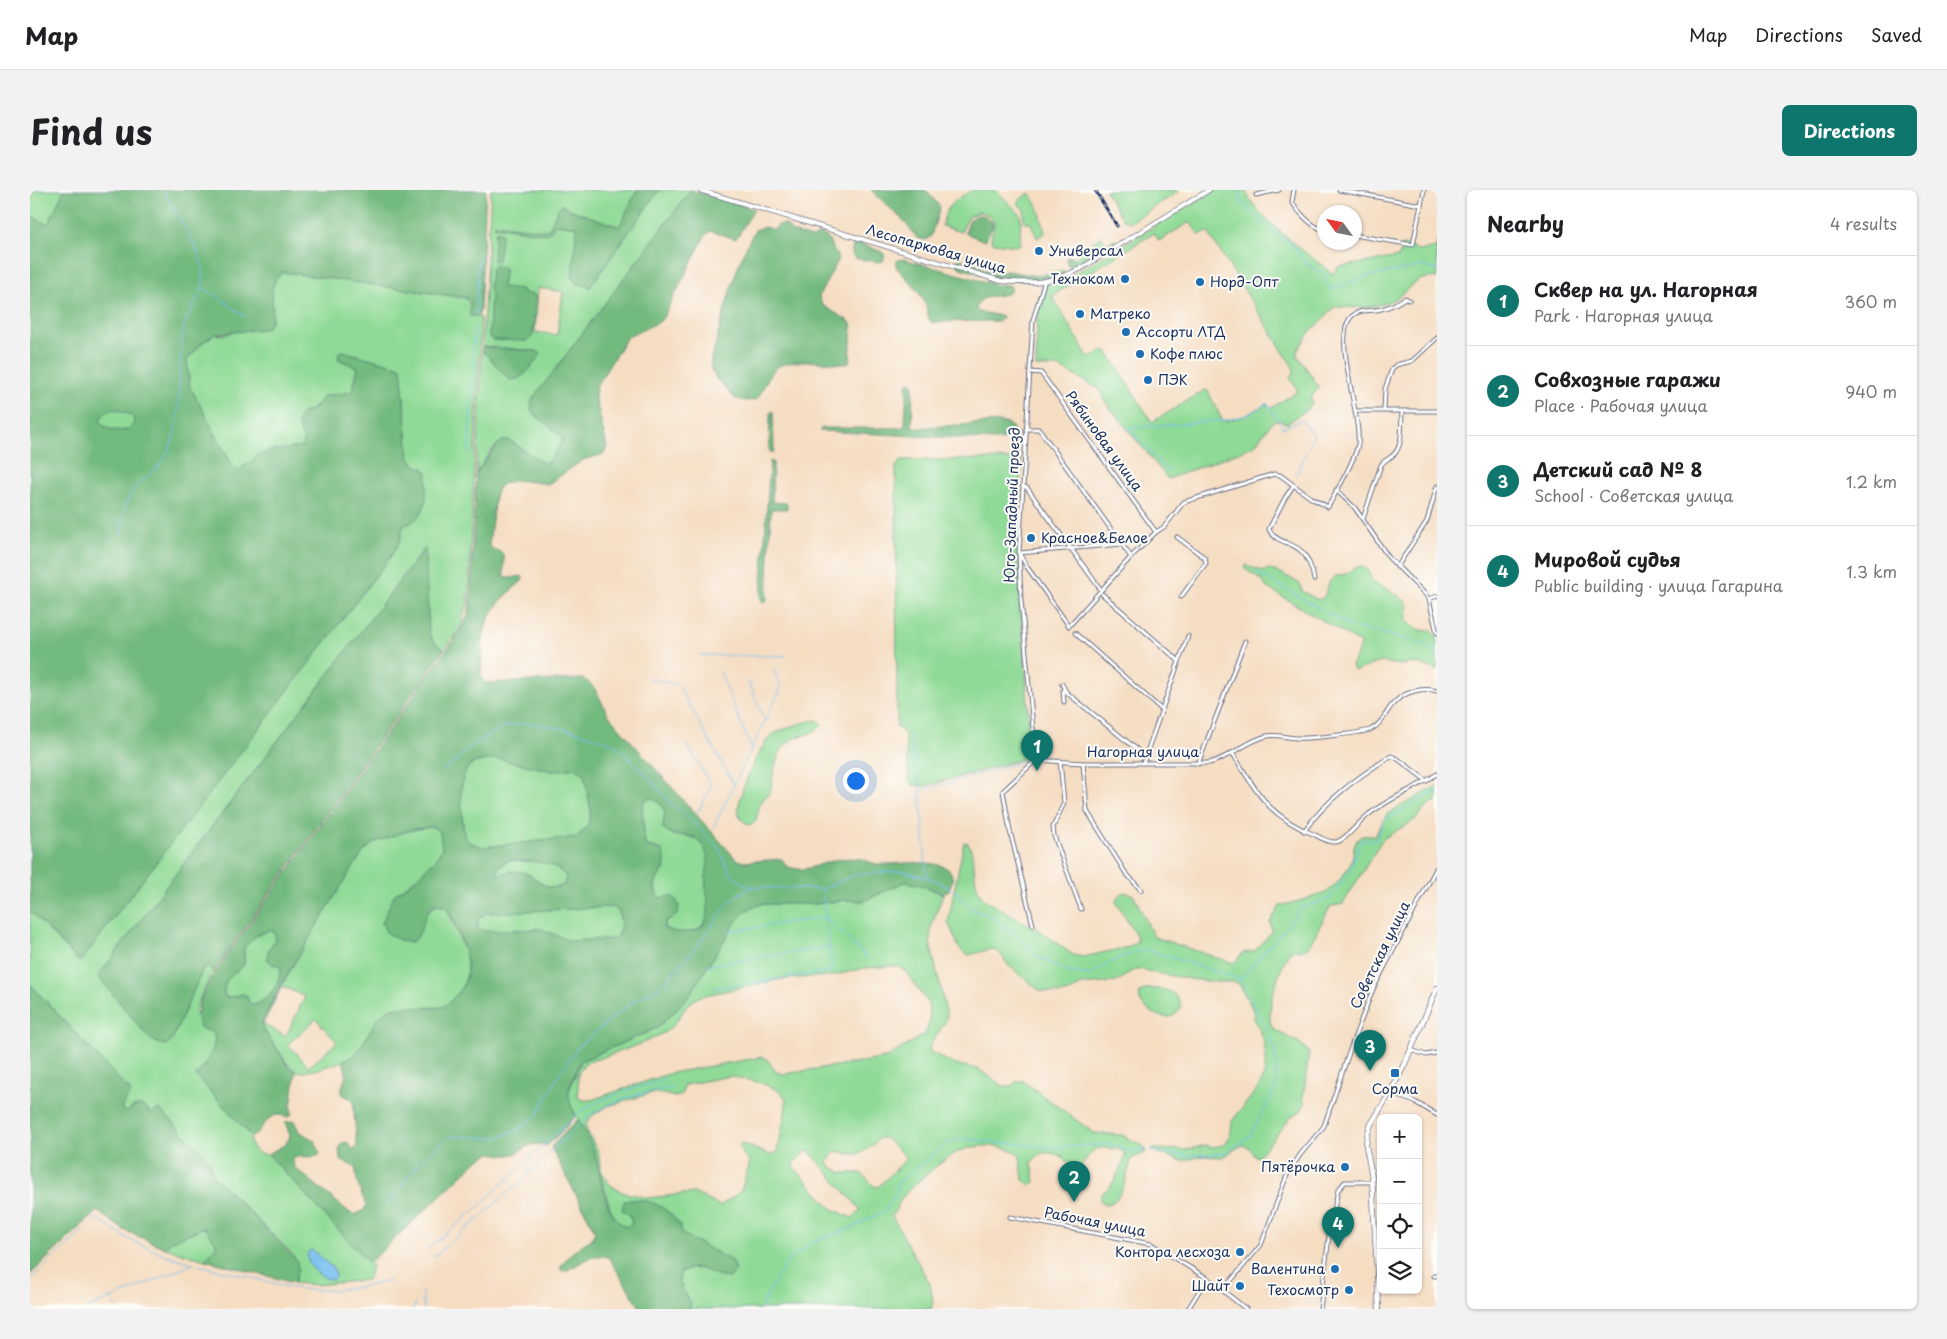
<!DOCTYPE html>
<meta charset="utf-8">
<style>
:root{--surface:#fff;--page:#f2f2f2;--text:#202124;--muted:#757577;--line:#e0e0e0;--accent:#0f766e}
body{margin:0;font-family:"Playpen Sans",sans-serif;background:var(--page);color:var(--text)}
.controls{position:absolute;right:15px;bottom:15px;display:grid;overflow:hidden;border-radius:8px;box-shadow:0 1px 4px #0004}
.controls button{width:45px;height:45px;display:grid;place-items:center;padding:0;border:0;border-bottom:1px solid var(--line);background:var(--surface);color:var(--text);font:25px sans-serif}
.compass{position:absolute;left:1287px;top:15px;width:45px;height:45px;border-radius:50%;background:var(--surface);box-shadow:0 1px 4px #0004;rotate:303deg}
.you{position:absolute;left:825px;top:590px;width:18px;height:18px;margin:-12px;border:4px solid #fff;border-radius:50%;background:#1a73e8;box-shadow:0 0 0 8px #1a73e833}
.badge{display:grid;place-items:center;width:32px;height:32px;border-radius:50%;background:var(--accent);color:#fff;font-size:16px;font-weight:700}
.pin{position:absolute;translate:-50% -41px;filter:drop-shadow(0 1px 2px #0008)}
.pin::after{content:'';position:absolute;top:26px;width:18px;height:15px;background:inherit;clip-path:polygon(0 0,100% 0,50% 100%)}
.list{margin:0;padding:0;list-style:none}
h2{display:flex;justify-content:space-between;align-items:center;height:65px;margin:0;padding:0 20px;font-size:21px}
h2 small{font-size:16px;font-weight:400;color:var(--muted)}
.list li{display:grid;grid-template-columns:32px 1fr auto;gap:15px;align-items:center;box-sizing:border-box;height:90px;padding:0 20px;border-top:1px solid var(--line)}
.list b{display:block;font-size:19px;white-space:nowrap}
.list p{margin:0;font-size:16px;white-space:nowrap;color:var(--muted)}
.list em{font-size:16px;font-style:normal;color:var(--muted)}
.icon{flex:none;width:28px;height:28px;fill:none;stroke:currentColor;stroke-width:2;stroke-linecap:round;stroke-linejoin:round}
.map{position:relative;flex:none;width:1407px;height:1119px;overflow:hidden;border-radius:8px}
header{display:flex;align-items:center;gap:30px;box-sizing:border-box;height:70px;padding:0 25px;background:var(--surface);border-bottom:1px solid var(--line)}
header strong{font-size:24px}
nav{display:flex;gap:28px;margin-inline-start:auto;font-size:18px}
.intro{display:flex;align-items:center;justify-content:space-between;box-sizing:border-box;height:120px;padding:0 30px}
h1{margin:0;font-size:35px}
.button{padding:12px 22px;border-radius:8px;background:var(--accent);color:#fff;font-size:18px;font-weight:700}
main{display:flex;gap:30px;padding:0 30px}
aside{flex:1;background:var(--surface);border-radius:8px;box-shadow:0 1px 4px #0004}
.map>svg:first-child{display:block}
.green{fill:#8fda96;stroke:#55847a;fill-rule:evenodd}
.forest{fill:#73ba7f;stroke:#47746e;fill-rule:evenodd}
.water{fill:#79bff0;stroke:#4a77a7}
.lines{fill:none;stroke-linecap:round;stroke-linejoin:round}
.stream{stroke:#79bff0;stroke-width:1}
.minor-casing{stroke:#676c81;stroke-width:5}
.tertiary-casing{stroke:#676c81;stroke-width:5.5}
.secondary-casing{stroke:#676c81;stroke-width:6}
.minor{stroke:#fff;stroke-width:3}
.tertiary{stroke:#fff;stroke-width:4}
.secondary{stroke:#fff;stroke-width:4.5}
.rail-casing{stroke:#1b2f5e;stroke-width:3}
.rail{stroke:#fdfcf7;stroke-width:1;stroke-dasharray:4;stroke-linecap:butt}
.poi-dot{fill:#1f6fb2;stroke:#fdfcf7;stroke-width:2}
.labels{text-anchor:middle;stroke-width:4;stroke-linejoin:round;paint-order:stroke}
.street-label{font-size:14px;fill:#1b2f5e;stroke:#fdfcf7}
.poi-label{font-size:14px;fill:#1b2f5e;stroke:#fdfcf7;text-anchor:start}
</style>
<header>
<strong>Map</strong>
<nav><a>Map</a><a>Directions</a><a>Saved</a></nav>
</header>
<div class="intro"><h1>Find us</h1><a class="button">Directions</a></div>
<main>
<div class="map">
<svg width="1407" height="1119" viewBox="0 0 1407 1119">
<rect width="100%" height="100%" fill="#fdfcf7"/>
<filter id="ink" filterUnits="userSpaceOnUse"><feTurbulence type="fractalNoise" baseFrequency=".02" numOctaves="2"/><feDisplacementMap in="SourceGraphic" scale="10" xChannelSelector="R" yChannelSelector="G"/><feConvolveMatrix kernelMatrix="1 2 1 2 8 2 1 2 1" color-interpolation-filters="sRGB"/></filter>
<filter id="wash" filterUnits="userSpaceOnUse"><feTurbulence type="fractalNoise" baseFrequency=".0096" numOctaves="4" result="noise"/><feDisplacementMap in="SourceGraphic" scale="20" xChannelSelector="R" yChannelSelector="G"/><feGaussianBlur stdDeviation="1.12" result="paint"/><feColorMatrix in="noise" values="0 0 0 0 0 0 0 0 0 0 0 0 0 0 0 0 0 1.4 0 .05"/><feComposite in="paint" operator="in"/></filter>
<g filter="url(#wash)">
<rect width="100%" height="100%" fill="#f5ddc2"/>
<g class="green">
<polygon points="5,0 34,0 19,33 17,34 0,26 0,11"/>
<path d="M461,0h146l-17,37 -49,-17 -9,-5 -7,19 22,3 -5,51 18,9 69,-97h32l-159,210 30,37v5l-13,19 -6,2 -34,-23c-16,2 -24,21 -33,33l6,-123 28,30 26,-29 -54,-5zM508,98l25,4 -6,43 -22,-3z"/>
<path d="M942,0h24l25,25 -1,29 -3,2 -23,-3 -3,-3 3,-18 -5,-7 -9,-3 -11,4 -8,16 -19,-6c5,-22 11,-24 30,-36z"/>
<polygon points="1075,0 1146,0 1148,2 1101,32 1093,30"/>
<path d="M1186,0h29c10,26 65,66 88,84l5,-7 61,-10 3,-12 11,2 5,4 18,-3 1,-6v36c-23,-3 -27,13 -44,22 -18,9 -40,8 -59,7l-17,19 -5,3 -15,22v4l22,32 -8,11 1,6 -2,3 -23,17 -7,-4 -7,1 -19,25 -86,33 -64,-79 -6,-12 -40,-21h-22l1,-47 8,-35 26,-10 16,-9zM1160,32l9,13 9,-3 85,135 1,5 -4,6 8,13 -27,17 -5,-4 -19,11 -21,6 -4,-1 -14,-29 -3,-1 -53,32 -45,-71 -3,-1 -13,7 -4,-2 -35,-59 102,-63 5,8z"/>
<path d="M999,3c11,12 12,25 16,40l-8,5 -6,-15h-7v-13l-7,-8z"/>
<polygon points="1072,47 1077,54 1047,71 1043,69 1049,65 1048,60"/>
<path d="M253,82l183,26 12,19 3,1 -13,283 -8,28 -16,21 -10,-8 -5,-8 -5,-85 -326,427 50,61 21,7 3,-4 31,-71 4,-2 7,4 -11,20 -8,19 6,17 12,5c7,15 -9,33 -17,44l56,61 -2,1c-1,9 9,19 18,16l104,112 -5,14 -51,5 -22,-2c4,-13 5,-19 -3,-30l-69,-69c-13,-8 -9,-13 -14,-25l-47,-49h-3l-6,5 -4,-6 -14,-3 -7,6 -4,-1 -2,-3 9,-19 -6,-4 -94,-101v-73l46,48 4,3 3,-4 308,-402 9,-15 2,-12 22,-61 -7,-1 -8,-10 -8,-90 -59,-16 -3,1 19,16 -6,24 -28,4 -11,13 -12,5 -4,9 7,17 -2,7 -34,4 -10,5 -19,14 -6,-3 -40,-75 -3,-3 -3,-29 16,-18 12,-8 8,1 49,-14c-1,-16 -5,-39 11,-49z"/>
<path d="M85,219l18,7 1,7 -5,7c-12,1 -21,1 -29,-9 3,-8 7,-11 15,-12z"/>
<polygon points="990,269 991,271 988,363 1001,563 997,568 896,596 883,595 879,591 875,544 867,537 866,277 871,270"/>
<path d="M1217,375l16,7 5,-3 13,4 19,11 2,7 16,9c12,-3 7,-17 15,-22 4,-3 8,-2 12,-4 5,-2 9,-6 15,-8l9,4 2,10 2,2c9,5 35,15 35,26 0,4 -2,8 -2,12 9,8 14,12 26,10l5,7v33l-10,-4 -14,-3 -12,2 -22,-3 -23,9 -3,-1 -1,-6 9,-18 -1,-3 -94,-56 -3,-6 -18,-12 -1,-2z"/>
<path d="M787,530l5,5c-7,8 -15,9 -24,12 -23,7 -24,36 -28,56 -11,8 -11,15 -14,28l-4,4 -5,-1c-3,-2 -7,-6 -8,-9 -5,-14 20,-67 31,-78 7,-7 36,-16 47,-17z"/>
<path d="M469,568l53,13 23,-3 9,5 7,38 -3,14 -11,12 -94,10 -15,-5 -4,-6c-1,-18 -9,-63 8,-72 8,-4 19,-4 27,-6z"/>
<path d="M1407,596v15c-13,2 -14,14 -24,20 -10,7 -21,11 -31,19l-39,64 -11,2 -3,3 -20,37 -8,5 -10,-1c-9,11 -30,69 -17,79 11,9 28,11 35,24l-6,45 2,5 -3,7 -11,7 -33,40 -4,-1 -5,-9 -7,-2 -20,12 -19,-1 -21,5 -31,-11 3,-1 31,1 21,-5 6,2 12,-2 3,-3 4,-9 1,-12 27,-34 5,-10 2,-20 -3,-20 -8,-16 -3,-13 -12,-23 -4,-3h-19l-27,-3 -35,-6 -13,-4 -10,2 -16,11 -35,3 -9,6 -12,3 -20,-3 -32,-26 -9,-13 -7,-3 -23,6 -5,-2 -5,-5 -11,-26 16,-80 4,1c11,20 1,42 18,58l56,31 31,23 10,2 46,-10 8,-5v-5l-21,-35c2,-11 10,-12 18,-6l20,41 79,26 10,-10 12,-2 17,-20 -2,-9 10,-16c16,-5 38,-8 52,-18 8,-7 16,-19 20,-29 2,-7 1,-17 8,-22 4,-3 10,0 15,-1l12,-22z"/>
<path d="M622,608l7,4 6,9 -2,17 12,8c18,-3 33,8 34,27 0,8 -4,16 -3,24 1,6 3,12 3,19 -1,27 -23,32 -45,22l1,-6 13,-8 -9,-17 -9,1c-9,-11 -4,-19 5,-29l-3,-19 -17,-5 -3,-35 2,-10z"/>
<path d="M403,637l7,5c1,5 2,11 2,16 -2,14 -36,38 -48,47l32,20c5,-9 12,-12 21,-7l19,47 1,22 -8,15 -10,11 -7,4 -44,1 -18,9 -23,36 -8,6 -30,10 -15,3 -8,-1 -7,-5 -27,-39v-6c21,-39 44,-78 67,-116 12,-19 26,-50 45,-62 15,-9 42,-14 59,-16zM252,796l23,11 -19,39 -23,-12zM286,829l21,23 -28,25 -21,-23z"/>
<path d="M479,670c20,2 44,-1 57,17l-2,8 -8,3 -8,-1 -9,-5 -42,-8 1,-7z"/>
<path d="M874,692l15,2 24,10 -12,33 -1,16 17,73c-3,12 -14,21 -18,33l2,3 22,12 25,5 25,17 6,1 9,-6h5l71,52 28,2 22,12 2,3 -1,3 -14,6c-4,14 -8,46 -27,45l-4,-4c1,-10 6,-8 11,-15 4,-4 12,-23 14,-29l-2,-4 -7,-4c-6,2 -11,-1 -17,0 -7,1 -13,12 -18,18l-3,1 -14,-7 -2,-4c-13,-4 -22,-7 -30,7l3,19 -5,3 -7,-5 -3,-24c-17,-15 -48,-12 -66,-2 -10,5 -40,30 -48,39 -6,6 -9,16 -14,23l38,68 3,17 -2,8h-242l2,-5 -12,-23 1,-8c15,-10 28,-2 43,5l-20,-32 -20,-12 -3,-10 -51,-10 3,8 -5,5 -8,-3 -9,-16 -16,-57 -25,-49 -1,-9 13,-32 76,-33 14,-13 20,-22 46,-73 10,-10 14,-6h53l32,-4 18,1zM867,776l8,5 23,32 2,17 -5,14 -39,24 -102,16 -8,-2 -9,-13 -5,-2 -91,16 -80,27h-9l-4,-3v-23l6,-10c26,-10 55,-17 79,-31 19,-10 17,-28 38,-37l81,-17 49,-3 34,-8zM700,886c14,4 53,8 56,25 1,9 -7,40 -9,51l-7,3 -29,-12 -2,5 11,15 -9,28 -21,15 -26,-13 -46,5 -26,-6 -13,-8 -8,-14 -3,-19 -12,-22v-6l7,-8 15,-9 47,-14 20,5 5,-1 3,-5 1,-6zM850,948h5l20,18 -1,5 -26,26 -4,-1 -13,-13h-19l-12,-7 -2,-3c9,-21 13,-7 29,-9 9,-2 17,-10 23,-16zM779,961l51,58 -1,3 -7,6 -21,-10 -37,-41v-4l11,-11z"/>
<path d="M582,717l6,3c4,11 4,20 -4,29l-44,2 -29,-12 -57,2 -7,-5 2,-8 7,-5z"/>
<path d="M239,740l5,2 3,6 -4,6 -1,20 8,2c3,16 -11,34 -26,39l-5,-2 -2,-7 -22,1c-4,-18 8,-22 19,-32v-17l12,-12z"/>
<path d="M1116,799c15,-1 32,0 35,18 -3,5 -6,9 -12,10 -12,2 -33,-12 -29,-24z"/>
<polygon points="172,1038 177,1039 187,1055 175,1070 135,1058 140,1052"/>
</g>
<g class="forest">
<path d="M34,0h422l-6,120 -2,7 -8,-1v-16l-4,-2 -183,-26c-22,14 -1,45 -18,57l-50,5 -12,8 -16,18 3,29 3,3 40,75 6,3 19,-14 10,-5 34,-4 2,-7 -7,-17 4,-9 12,-5 11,-13 28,-4 6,-24 -20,-9 1,-7 3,-1 59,16 8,90c5,12 13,8 18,15 -1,22 3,46 -24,54l-3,15 -9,15 -311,406 -50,-51v-695l17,8 2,-1zM85,219l18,7 1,7 -5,7c-12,1 -21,2 -29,-9 3,-8 7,-11 15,-12z"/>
<polygon points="607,0 629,0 560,97 546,93 542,88 547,38 546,36 525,34 521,41 516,44 464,36 466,34 513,40 519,39 527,20 532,15 541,20 589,37"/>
<path d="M661,0l63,19 -18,30 -25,-8 -5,3 -43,84 -4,4 -32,15 -31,50 -1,9 12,51 -3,7 -21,6 -35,24 -30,-4 -13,3 -6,4 -4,9 -6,48 2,4 11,5 2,4v19l7,2 11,-2 1,4c-12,11 -26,22 -34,38 -8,17 -7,41 -8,59l4,6 97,-4c16,5 19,27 29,39 41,48 83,94 125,141l8,3 38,-3 4,7c22,9 34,-5 56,-7 6,-1 13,-1 19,0 5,1 10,4 15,5 14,2 73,-9 76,12 1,5 -2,11 -4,15l-5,3 -24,-10 -15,-2 -40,19 -18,-1 -32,4h-53l-14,6 -10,10 -46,73 -20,22 -14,13 -76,33c-11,24 -18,30 -5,55l-29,30c-20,-7 -23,8 -39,9 -5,1 -12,-2 -17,-2l-13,7 -109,103 -101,-109 18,-10 4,-8 -5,-14 9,-1 5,10 16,10 5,12 -2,3c-9,2 -16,-1 -24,2l-1,4 1,5 55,45 5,3 10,-5 2,-5 -8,-20 -3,-18 -15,-7 -1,-10 3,-7 5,-1 6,8 4,-3 -4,-47 -11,-6c-1,-16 8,-13 1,-33 25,-8 24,-40 45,-51 16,-8 37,1 54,-3 6,-2 10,-8 14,-12 4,-5 9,-11 10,-17 6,-16 -10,-55 -19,-70 -27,-15 -20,30 -36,34 -8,2 -19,-6 -25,-10l-4,-9 12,-28 16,-11 26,-25 6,-10 -2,-17 -7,-5 -19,2 -39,13 -11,9 -18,27 -64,105 -20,38v6l2,4 24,35 8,5 -5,35 1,8 -4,3c-4,0 -8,-3 -12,-2 -10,3 -14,15 -24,22l-56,-61c8,-11 24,-29 17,-44 -4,-1 -8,-1 -11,-3 -16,-16 12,-54 21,-68l238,-331 7,-15 2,-14 6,-128 21,-28 5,-4 7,-1 34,23 6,-2 13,-19v-5l-30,-25 -1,-4 1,-8zM469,569l54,12 22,-3 9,5 7,38 -3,14 -11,12 -94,10 -14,-5 -5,-6c-1,-18 -9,-63 8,-72 8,-4 19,-4 27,-5zM622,608l7,4 6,9 -2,17c11,12 27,2 38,15 13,17 3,27 5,44 3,18 6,45 -19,45 -8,0 -16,0 -23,-4l1,-6 13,-8 1,-9 -4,-7 -6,-2 -9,2c-17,-20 15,-24 2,-48l-17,-5 -3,-35 2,-10zM479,670c20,2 44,-1 57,17l-2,8c-23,10 -27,-13 -47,-14 -7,0 -12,3 -20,3l1,-7zM581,717l7,3c4,11 4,21 -4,29l-44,2 -29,-12 -57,2 -7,-5 2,-8 7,-5zM239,740l5,2 2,6 -8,13 -1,8 5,5 8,2c3,16 -12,34 -26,39l-5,-2 -2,-7 -5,-2 -10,3h-7c-4,-18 8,-22 19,-32v-17l12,-12z"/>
<polygon points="841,0 896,0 910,17 901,46 896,50 887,48 874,31"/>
<polygon points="949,25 955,26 962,32 962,37 955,51 935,43 940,29"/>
<path d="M755,34l7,8 21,6 6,-4 7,2 11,20 1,4 -19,36 3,9 27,16 3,4 -2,36 -4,3c-18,-1 -58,-8 -72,6 -8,8 -10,20 -18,30l-11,1 -11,-3 -18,-20 -5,-9v-10c13,-42 22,-92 44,-129l10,-3 9,3 4,-5z"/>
<polygon points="468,41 472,43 468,70 463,71 465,43"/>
<polygon points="1085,49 1088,52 1087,53 1051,76 1038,76 1036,70 1037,67 1042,67 1047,71"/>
<path d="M828,53l24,9 3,4 -2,5c-6,2 -7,0 -13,-1 -11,-1 -21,2 -17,-15z"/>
<path d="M873,69l94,26h12l3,3 -3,5c-12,5 -30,0 -33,16l3,3 23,4 1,2 -5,3 -67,1c-4,-5 -3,-10 -5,-16 -6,-15 -19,-27 -30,-39v-4l2,-3z"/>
<path d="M929,69l18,5 9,6 14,3 6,-2 32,5 25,-6 2,2 -2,2c-40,13 -64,5 -103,-6l-4,-4z"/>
<polygon points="465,75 475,78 472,97 492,99 494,103 504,105 506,108 503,145 498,151 463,150 459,146 461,103 459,100 461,80"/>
<path d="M452,157l55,4 4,3c-9,11 -16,26 -31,26l-28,-30z"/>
<polygon points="879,192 883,194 882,235 886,238 969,232 978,234 983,238 983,242 976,249 966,250 789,241 792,238 872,238 875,234 877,195"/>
<polygon points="743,221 744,262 742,264 739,260 740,223"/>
<polygon points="740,271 743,272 742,312 757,313 757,319 741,319 737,410 733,413 731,409"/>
<polygon points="395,358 399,444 404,452 414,460 184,781 177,777 173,779 142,850 136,855 127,853 118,847 68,786"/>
<path d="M0,794l94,101 7,7 -10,16 2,3 4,1c11,-10 16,-8 25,3l4,-5h5l47,49c5,12 1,17 14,25l75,77 1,9 -4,13 -89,-23 12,-15 -11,-16 -4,-1 -32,14 -5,6 -41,-18 -27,-19 -67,64z"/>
<path d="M548,929c5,10 12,21 16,32 8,21 9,67 33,76l5,-5 -3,-8 -7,-4 2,-9c24,-6 52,9 59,33l49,27 4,9 -6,8c-19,-1 -30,-18 -50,-5l-1,8 12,23 -2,5h-48l-32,-51c-14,-8 -31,8 -44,13l-4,-1v-4c10,-13 16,-19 31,-27l3,-8 -44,-84z"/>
</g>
<path class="water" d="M282,1060l22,19 2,6 -3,5c-11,-1 -31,-16 -24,-29z"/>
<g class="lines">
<g class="stream">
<path d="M1209,0l3,14 19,15 18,17 14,9 14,20 18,9c-1,6 2,13 7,15l32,-12 59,-11 14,4"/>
<polyline points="173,98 188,107 215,127"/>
<polyline points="446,124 449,60"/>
<polyline points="443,180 444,137"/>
<polyline points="439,263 442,185"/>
<polyline points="1138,282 1099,238 1196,230 1218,225 1237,213 1253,238 1271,230 1284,245 1266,285"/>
<path d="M91,345c2,-26 4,-40 24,-57 8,-6 17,-14 21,-22 15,-30 13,-61 14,-93 1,-12 1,-24 4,-35 6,-23 25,-37 18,-64 -7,-24 -26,-51 -39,-74"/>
<polyline points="1226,382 1320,436 1389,452 1407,462"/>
<polyline points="670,465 756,466"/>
<polyline points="690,482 722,560"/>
<polyline points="619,488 648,495 704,595"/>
<polyline points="718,491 735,531"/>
<polyline points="880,545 890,601 897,688"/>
<polyline points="657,554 681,596 668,622"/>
<polyline points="413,582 440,557 474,536 502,533 545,541 585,554 620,589 639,612 667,636 689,659 701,684 712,693 722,697"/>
<polyline points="891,601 1002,569"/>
<polyline points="683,638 751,498 744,479"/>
<polyline points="700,741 796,727 839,770"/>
<polyline points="678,775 799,757"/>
<polyline points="684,798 802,781 792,699"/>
<polyline points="1121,961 1156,966 1195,963 1220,946 1246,898 1246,865 1238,842 1210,789"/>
<polyline points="356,1016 389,974 420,946 466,948 488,940 507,925 531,881 549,856 602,812 631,796 663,761 696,716 707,705 722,697 792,699 827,684 873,681 905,690 926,702 942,719 962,727 984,743 1008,766 1034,781 1060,785 1088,768 1115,759 1210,789 1260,733 1270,718 1299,709 1319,682 1331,650 1346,650 1354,630 1407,601"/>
<path d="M397,1059l49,-40 103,-97c29,-17 59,-25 91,-33"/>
<path d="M404,1067l65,-56 91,-87c25,-14 55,-24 83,-26"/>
<path d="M0,1090l67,-62c43,35 100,47 153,59 17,4 34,10 52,12 29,4 59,-1 87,-8"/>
<polyline points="392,1102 394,1119"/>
<polyline points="82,1108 86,1119"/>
<polyline points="56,1119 163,1074"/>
<polyline points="384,1119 385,1114"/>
<polyline points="731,1119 738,1103 757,1072 783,1052 821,1038 855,1021 864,1006 868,993 919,952 936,949 1022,958 1078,954 1096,960 1115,961"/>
</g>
</g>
</g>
<g filter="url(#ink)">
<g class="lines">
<defs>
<g id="minor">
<path d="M1264,0l-2,12c7,11 20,25 32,28"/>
<polyline points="1309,0 1391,15"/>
<polyline points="1226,5 1249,0"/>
<polyline points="1324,45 1383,55 1394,0"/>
<polyline points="1000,182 1011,183 1126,342"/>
<polyline points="1354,220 1355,199 1362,179 1366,175 1382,171 1407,148"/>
<polyline points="1325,221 1407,221"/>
<polyline points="996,239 1009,239 1101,367"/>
<polyline points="993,296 997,298 1071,400"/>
<path d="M1263,296l-8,12 -16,31c5,13 23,13 32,22 7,6 12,20 13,29"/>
<polyline points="1306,300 1325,318 1359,368 1394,403 1399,409 1407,443"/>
<path d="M1333,329l18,-54c4,-6 11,-7 15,-13 7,-10 5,-28 6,-40"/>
<polyline points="1147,347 1175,368 1176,373 1151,407"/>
<path d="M1092,354l-103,9 8,14 42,59 62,-69 25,-25 8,-5 20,-25 90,-28 6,1 31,23 17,9c9,-17 27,-46 30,-63 4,-28 -27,-109 -6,-128 9,-8 19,-4 29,-7 9,-2 17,-6 24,-11l4,2"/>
<polyline points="1367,377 1397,331 1407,296"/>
<polyline points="1072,404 1149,471"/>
<polyline points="1399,409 1407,406"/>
<polyline points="1045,443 1132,520"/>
<polyline points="1032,494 1036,502 1115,566"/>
<polyline points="1033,500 1034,512"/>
<path d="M1203,564c26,41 34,61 82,81 6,3 14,8 21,7 9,-1 24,-21 32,-27 21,-17 47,-26 69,-41"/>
<polyline points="1006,570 991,410 989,363 1003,130 1014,93"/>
<path d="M1006,570l47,3h126c21,-5 37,-22 58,-27 10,-2 21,2 31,2 10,1 63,-5 72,-8 11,-5 15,-16 22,-25 11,-13 29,-18 45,-14"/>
<polyline points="1030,571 1034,613 1023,637 1024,646 1051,719"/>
<polyline points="1053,573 1057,621 1095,682 1111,700"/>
<polyline points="1113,573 1158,446"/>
<polyline points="1168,574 1215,451"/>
<path d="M1274,641c23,-32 54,-54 87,-75l7,3 29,22"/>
<polyline points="1003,735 980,641 973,601 1006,570"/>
<polyline points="1381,860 1396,865 1407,863"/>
<polyline points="1360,903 1385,912 1407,925"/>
<polyline points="980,1027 1121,1054 1177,1088 1216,1119"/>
<polyline points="1404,1086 1407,1086"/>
<polyline points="1193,1100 1231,1055 1257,985 1270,965 1294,936 1322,854 1343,799 1407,677"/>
<polyline points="1158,1119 1177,1088"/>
<polyline points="1290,1119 1300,1038 1308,1000 1315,992 1342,992"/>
</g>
<path id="tertiary" d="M669,0l302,91c33,3 48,2 79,-12l129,-79"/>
<polyline id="secondary" points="1349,1119 1342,987 1336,956 1337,946 1341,934 1360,903 1374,876 1407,798"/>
</defs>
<use href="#minor" class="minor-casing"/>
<use href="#tertiary" class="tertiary-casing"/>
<use href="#secondary" class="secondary-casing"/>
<use href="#minor" class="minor"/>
<use href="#tertiary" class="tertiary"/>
<use href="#secondary" class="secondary"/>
<defs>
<polyline id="rail" points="1065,0 1087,36"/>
</defs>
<use href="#rail" class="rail-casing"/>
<use href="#rail" class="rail"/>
</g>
</g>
<g class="poi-dot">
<circle cx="1009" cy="61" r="5"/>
<circle cx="1095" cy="89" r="5"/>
<circle cx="1170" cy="92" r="5"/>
<circle cx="1050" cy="124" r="5"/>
<circle cx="1096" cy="142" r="5"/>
<circle cx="1110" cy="164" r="5"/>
<circle cx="1118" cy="190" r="5"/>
<circle cx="1001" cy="348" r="5"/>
<rect x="1360" y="878" width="10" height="10" rx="2.5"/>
<circle cx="1315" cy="977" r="5"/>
<circle cx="1210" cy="1062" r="5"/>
<circle cx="1305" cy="1079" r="5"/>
<circle cx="1210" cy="1096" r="5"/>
<circle cx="1319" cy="1100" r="5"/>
</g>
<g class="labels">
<g class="street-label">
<text transform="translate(906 59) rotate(16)" y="5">Лесопарковая улица</text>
<text transform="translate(1074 251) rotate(54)" y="5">Рябиновая улица</text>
<text transform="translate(982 315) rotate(-88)" y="5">Юго-Западный проезд</text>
<text x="1113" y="567">Нагорная улица</text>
<text transform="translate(1350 765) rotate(-64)" y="5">Советская улица</text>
<text transform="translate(1065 1032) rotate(11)" y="5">Рабочая улица</text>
</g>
<g class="poi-label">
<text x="1019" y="66">Универсал</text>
<text x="1085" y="94" text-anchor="end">Техноком</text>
<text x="1180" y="97">Норд-Опт</text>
<text x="1060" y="129">Матреко</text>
<text x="1106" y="147">Ассорти ЛТД</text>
<text x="1120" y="169">Кофе плюс</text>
<text x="1128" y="195">ПЭК</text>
<text x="1011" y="353">Красное&amp;Белое</text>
<text x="1365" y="904" text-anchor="middle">Сорма</text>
<text x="1305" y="982" text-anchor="end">Пятёрочка</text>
<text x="1200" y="1067" text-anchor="end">Контора лесхоза</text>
<text x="1295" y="1084" text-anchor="end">Валентина</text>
<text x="1200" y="1101" text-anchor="end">Шайт</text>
<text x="1309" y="1105" text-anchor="end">Техосмотр</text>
</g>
</g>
</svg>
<div class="controls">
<button>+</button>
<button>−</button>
<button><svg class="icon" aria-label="locate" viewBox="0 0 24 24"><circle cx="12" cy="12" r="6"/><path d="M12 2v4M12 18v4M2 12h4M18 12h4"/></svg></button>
<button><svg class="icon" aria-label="layers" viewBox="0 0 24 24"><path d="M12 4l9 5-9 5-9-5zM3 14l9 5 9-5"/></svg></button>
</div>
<svg class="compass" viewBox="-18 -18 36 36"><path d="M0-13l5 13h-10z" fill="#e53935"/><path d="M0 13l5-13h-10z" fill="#757577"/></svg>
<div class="you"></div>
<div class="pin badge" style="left:1007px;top:581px">1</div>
<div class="pin badge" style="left:1044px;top:1012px">2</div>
<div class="pin badge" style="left:1340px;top:881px">3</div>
<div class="pin badge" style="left:1308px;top:1058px">4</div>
</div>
<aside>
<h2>Nearby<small>4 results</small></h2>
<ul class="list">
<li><span class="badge">1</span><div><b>Сквер на ул. Нагорная</b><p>Park · Нагорная улица</p></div><em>360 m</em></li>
<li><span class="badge">2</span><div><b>Совхозные гаражи</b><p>Place · Рабочая улица</p></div><em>940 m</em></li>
<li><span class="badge">3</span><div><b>Детский сад № 8</b><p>School · Советская улица</p></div><em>1.2 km</em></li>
<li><span class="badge">4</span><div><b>Мировой судья</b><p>Public building · улица Гагарина</p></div><em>1.3 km</em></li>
</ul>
</aside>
</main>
